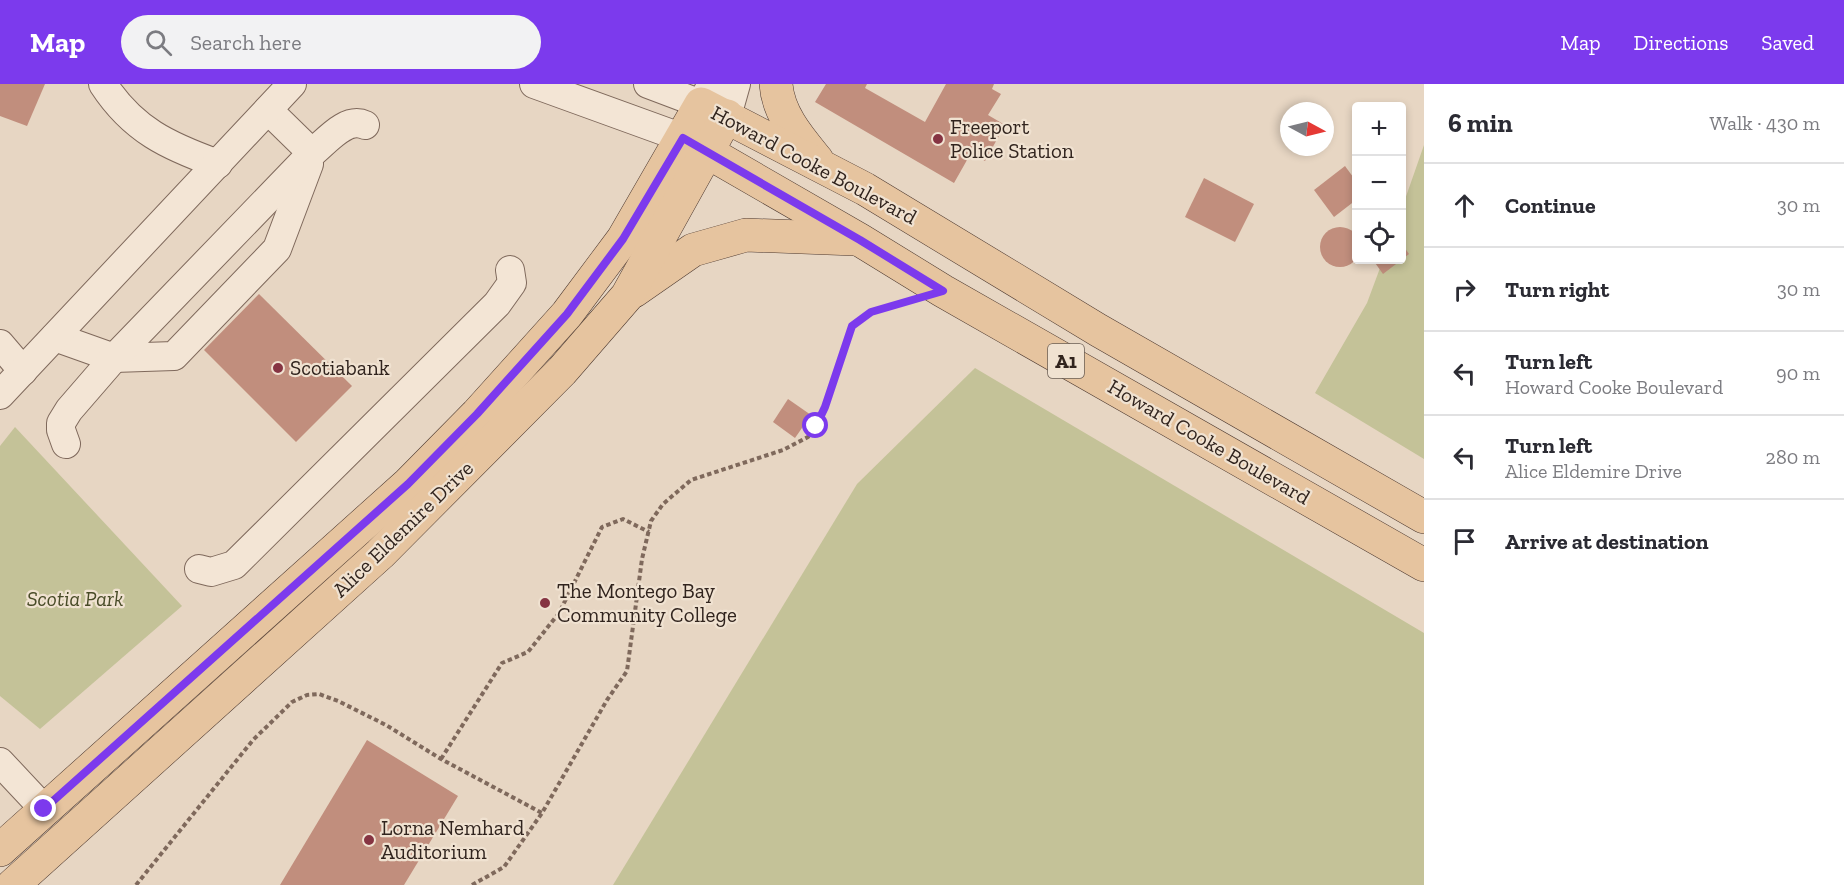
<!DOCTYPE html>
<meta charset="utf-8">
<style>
:root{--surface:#fff;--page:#f2f2f3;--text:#2b2b33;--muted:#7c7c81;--line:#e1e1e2;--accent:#7c3aed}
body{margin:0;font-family:"Zilla Slab",serif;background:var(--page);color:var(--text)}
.controls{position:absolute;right:18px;top:18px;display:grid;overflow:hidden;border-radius:6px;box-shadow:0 3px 9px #0003}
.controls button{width:54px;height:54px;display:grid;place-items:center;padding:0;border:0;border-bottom:2px solid var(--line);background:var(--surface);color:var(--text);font:30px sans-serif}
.compass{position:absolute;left:1280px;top:18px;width:54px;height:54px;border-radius:50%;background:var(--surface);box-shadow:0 3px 9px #0003;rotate:97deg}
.stop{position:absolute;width:18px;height:18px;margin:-14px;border:4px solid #7c3aed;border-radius:50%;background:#fff}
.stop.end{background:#7c3aed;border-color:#fff;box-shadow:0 2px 6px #0008}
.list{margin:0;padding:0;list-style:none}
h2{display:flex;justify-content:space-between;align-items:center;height:78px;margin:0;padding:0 24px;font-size:26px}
h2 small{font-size:20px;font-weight:400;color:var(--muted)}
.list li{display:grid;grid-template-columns:39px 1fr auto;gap:18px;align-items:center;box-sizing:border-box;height:84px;padding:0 24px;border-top:2px solid var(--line)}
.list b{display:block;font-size:22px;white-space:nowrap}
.list p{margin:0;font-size:20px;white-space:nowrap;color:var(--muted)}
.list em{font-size:20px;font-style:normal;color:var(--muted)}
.icon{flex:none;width:33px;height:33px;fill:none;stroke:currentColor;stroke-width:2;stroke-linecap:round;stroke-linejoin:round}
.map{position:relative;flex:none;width:1424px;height:801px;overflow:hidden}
header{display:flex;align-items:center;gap:36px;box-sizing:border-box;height:84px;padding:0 30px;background:var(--accent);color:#fff}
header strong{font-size:28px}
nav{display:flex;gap:33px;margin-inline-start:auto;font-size:21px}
.search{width:420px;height:54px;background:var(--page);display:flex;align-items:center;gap:15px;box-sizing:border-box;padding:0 21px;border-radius:33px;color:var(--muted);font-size:22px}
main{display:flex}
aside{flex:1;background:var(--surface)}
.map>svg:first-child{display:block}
.green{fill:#c4c298}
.building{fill:#c18e7d}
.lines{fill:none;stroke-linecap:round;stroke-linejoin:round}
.minor-casing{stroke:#7f695c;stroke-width:30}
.major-casing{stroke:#4d3930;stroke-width:34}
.path{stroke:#7f695c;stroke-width:4;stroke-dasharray:4.5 3;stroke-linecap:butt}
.minor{stroke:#f3e5d5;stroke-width:28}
.major{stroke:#e6c49f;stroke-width:33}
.route{stroke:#7c3aed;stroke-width:8}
.poi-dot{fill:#863442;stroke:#f0e2d1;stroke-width:2}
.labels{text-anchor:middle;stroke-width:4.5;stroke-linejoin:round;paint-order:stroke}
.shield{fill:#f0e2d1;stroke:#6a5d54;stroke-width:1.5}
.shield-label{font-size:20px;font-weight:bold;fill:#31241e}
.poi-label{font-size:21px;fill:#31241e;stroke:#f0e2d1;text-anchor:start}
.street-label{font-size:21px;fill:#31241e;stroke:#f0e2d1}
.park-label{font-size:21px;font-style:italic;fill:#484b27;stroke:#f0e2d1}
</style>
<header>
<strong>Map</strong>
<div class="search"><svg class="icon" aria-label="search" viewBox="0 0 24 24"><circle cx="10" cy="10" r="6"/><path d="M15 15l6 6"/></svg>Search here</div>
<nav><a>Map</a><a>Directions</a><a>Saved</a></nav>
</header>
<main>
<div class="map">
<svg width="1424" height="801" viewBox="0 0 1424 801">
<rect width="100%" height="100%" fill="#e7d6c3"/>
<g class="green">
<polygon points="1424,61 1424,375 1315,309 1367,219 1383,176 1402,176 1402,124"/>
<polygon points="975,284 1424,549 1424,801 613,801 857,400"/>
<polygon points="15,343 182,522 40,645 0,612 0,362"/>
</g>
<g class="building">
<polygon points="0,0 45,0 27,42 0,32"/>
<polygon points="826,0 867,0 865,4 925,38 946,0 994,0 992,5 1001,10 988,31 1005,41 985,77 971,69 954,99 815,18"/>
<polygon points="1345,82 1356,97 1356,116 1334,133 1314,106"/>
<polygon points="1204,94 1254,120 1235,158 1185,133"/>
<circle cx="1340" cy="163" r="20"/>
<polygon points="1402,160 1409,170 1383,190 1373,176 1402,176"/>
<polygon points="259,210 352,302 296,358 204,266"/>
<polygon points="788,315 811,331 795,354 773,338"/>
<polygon points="367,656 458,712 404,801 280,801"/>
</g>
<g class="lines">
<defs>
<g id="minor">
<path d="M103,0c30,46 65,62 115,80"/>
<polyline points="534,0 683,54"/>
<polyline points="648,0 701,20 712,0"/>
<polyline points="268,26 312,69"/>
<polyline points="727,32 736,0"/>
<polyline points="55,253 114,274 174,272 277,165 309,80"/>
<polyline points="0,260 23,287"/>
<polyline points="0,311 292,0"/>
<path d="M66,360l-5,-14v-7l8,-13 45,-52 198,-205c14,-11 34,-37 53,-28"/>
<polyline points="199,485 211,488 234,481 497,220 512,199 510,186"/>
<polyline points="0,678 44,725"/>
</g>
<g id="major">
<path d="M776,0c2,30 23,54 41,76"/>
<polyline points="690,58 860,156 943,207 1424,481"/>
<polyline points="634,207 693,166 746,151 855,155"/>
<polyline points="0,766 408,400 477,330 567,230 623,155 701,20 865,105 1098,246 1424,433"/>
<polyline points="13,801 380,470 562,287 627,212 727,32"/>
</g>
</defs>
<use href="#minor" class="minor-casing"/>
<use href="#major" class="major-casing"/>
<g class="path">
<polyline points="441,675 502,579 528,568 559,529 602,443 623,435 649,448"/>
<polyline points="136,801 253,656 292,618 307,611 319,610 338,617 386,641 441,675 542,729"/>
<polyline points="472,801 504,783 542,729 607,616 627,587 642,475 651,437 663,420 691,396 783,366 808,353 825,323 852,242 871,228 908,218"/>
</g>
<use href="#minor" class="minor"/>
<use href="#major" class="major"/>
</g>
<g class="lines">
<polyline class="route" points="44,725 408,400 477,330 567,230 623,155 683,54 860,156 943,207 871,228 852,242 825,323 816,342"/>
</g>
<g class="poi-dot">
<circle cx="938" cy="55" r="6"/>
<circle cx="278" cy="284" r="6"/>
<circle cx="545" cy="519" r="6"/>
<circle cx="369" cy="756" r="6"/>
</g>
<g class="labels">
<rect class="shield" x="1048" y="260" width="36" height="34" rx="4.5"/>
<g class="shield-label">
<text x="1066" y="284">A1</text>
</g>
<g class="poi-label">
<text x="950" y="50">Freeport<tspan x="950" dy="24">Police Station</tspan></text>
<text x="290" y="291">Scotiabank</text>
<text x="557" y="514">The Montego Bay<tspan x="557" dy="24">Community College</tspan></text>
<text x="381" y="751">Lorna Nemhard<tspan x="381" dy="24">Auditorium</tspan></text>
</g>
<g class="street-label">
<text transform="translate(814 81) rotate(28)" y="7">Howard Cooke Boulevard</text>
<text transform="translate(1209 358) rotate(30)" y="7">Howard Cooke Boulevard</text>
<text transform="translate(403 445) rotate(-44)" y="7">Alice Eldemire Drive</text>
</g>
<g class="park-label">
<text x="75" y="522">Scotia Park</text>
</g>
</g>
</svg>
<div class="controls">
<button>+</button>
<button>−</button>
<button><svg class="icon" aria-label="locate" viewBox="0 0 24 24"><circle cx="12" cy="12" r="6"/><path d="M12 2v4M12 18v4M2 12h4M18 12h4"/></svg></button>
</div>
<svg class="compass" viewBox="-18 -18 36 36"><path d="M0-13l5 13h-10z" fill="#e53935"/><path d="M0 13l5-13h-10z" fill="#7c7c81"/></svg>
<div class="stop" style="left:816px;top:342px"></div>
<div class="stop end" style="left:44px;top:725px"></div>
</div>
<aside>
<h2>6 min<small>Walk · 430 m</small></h2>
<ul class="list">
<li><svg class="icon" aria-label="ahead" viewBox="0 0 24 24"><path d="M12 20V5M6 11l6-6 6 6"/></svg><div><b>Continue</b></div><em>30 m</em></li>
<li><svg class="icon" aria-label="right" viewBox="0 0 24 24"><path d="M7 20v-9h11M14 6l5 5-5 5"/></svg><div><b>Turn right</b></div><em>30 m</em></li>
<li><svg class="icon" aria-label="left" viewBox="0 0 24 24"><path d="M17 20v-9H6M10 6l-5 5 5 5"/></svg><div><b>Turn left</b><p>Howard Cooke Boulevard</p></div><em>90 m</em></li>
<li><svg class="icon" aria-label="left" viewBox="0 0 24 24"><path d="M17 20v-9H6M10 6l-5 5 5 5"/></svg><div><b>Turn left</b><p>Alice Eldemire Drive</p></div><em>280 m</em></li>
<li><svg class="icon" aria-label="arrive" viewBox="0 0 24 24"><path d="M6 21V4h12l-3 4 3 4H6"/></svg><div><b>Arrive at destination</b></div></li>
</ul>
</aside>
</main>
